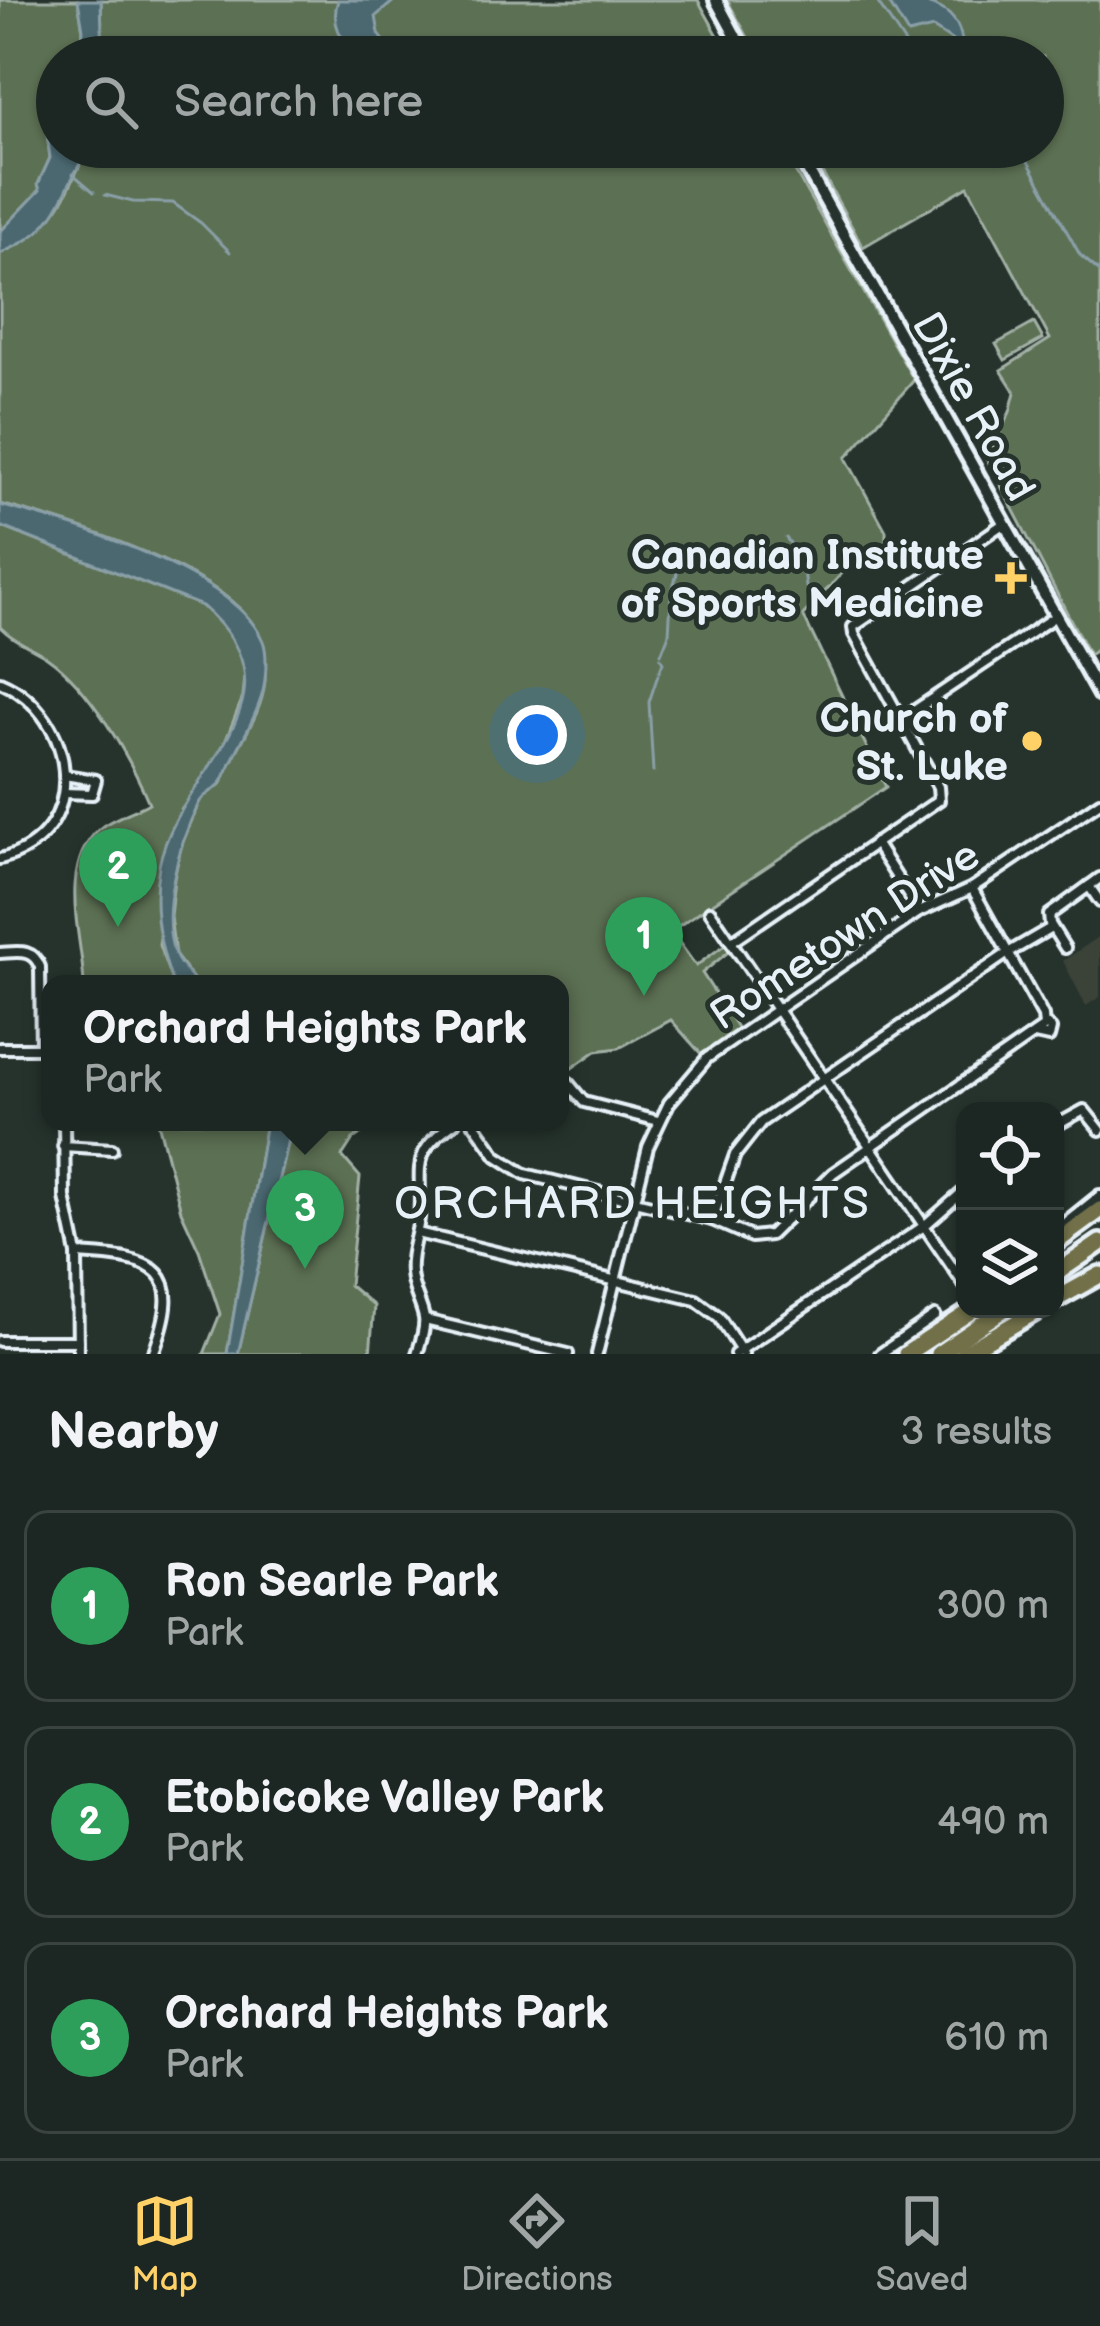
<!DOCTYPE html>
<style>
:root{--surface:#1c2622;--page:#29322f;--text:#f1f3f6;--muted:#a0a5a5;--line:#3a4340;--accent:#ffd166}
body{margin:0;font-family:"Balsamiq Sans",sans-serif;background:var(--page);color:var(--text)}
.controls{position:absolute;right:36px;bottom:36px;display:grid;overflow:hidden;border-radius:24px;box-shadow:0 3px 9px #0004}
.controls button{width:108px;height:108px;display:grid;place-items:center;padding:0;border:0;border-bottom:3px solid var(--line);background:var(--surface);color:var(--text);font:60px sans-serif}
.you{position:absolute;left:537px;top:735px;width:42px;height:42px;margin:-30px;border:9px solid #fff;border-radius:50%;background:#1a73e8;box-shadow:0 0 0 18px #1a73e833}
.badge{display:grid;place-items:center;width:78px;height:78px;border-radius:50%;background:var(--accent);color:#fff;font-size:39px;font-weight:700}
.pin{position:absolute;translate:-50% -99px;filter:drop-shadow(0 3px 6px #0008)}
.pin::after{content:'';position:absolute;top:63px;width:42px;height:36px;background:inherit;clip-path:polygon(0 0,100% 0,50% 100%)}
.popup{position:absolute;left:41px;top:975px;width:528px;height:156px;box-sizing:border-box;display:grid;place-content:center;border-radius:24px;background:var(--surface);filter:drop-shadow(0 3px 9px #0005);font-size:39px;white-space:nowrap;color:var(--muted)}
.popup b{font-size:45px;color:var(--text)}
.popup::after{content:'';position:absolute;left:50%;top:100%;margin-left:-24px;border:24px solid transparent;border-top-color:var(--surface)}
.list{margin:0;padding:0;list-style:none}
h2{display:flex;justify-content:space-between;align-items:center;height:156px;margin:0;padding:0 48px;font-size:51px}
h2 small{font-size:39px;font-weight:400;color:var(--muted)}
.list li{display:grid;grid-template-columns:78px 1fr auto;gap:36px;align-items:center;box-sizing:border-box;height:192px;margin:0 24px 24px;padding:0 24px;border:3px solid var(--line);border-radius:24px}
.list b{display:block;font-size:45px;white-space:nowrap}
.list p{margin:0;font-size:39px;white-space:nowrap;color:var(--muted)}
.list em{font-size:39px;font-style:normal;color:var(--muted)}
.icon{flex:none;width:66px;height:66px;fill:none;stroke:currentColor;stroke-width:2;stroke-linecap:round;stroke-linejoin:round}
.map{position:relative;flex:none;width:1100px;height:1354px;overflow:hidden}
.search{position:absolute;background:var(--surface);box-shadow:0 3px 9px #0004;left:36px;right:36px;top:36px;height:132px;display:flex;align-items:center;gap:30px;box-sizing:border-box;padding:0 42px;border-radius:66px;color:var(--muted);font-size:45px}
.sheet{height:804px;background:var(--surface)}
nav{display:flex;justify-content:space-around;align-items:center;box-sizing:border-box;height:168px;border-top:3px solid var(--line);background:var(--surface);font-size:33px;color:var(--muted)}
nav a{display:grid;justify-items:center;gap:6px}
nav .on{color:var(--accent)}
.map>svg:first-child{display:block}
.built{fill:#3b4239}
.green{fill:#5b7053;stroke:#a2b0a6;stroke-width:3}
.water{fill:#4b6871;stroke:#8a9fa7;stroke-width:3}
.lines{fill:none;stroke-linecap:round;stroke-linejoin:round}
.stream{stroke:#8a9fa7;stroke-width:3}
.minor-casing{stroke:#e8f1f8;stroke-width:16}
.secondary-casing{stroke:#e8f1f8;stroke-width:20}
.motorway-casing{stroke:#e8f1f8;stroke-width:24}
.minor{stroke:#26332d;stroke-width:8}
.secondary{stroke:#26332d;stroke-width:10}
.motorway{stroke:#71704a;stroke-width:15}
.poi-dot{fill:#ffd166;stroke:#26332d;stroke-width:4.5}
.labels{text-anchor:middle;stroke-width:10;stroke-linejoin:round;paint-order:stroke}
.street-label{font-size:42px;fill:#e8f1f8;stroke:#26332d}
.poi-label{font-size:42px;font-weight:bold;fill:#e8f1f8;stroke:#26332d;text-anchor:end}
.neighbourhood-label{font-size:45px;letter-spacing:3px;fill:#e8f1f8;stroke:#26332d}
</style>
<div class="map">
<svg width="1100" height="1354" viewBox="0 0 1100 1354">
<rect width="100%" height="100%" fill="#26332d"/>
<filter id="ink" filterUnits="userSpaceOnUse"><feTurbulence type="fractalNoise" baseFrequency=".00833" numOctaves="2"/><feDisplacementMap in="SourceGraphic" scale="24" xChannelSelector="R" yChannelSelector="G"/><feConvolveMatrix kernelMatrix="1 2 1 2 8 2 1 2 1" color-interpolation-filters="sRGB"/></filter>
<g filter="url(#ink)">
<polygon class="built" points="1100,936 1100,997 1086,1006 1063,961"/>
<g class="green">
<polygon points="0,0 78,0 83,30 80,57 57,57 57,117 47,133 50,158 38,184 40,190 0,232"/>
<polygon points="101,0 698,0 730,57 108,57 102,34"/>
<polygon points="727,0 1100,0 1100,647 1089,655 987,459 1010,412 1015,392 1001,370 1050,339 968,186 863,247 808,147 1043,147 1043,57 759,57"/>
<path d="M91,147h690l133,233 -68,78 40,73v11l-35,22 -48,51 83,172 -215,144 25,35 31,-23 5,6 -30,24 36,56 -36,26 -31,-35 -52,28 -23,3 -31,22 -5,-7v-82h-363l-22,-29 -5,-39 4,-37 7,-32 20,-49 21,-15c11,-33 40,-65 43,-102 1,-22 -1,-42 -15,-61 -42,-55 -182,-98 -250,-116v-250c27,-15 48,-28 64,-56 10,-18 14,-34 27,-51z"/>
<polygon points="1034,323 1043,339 1005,360 996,344"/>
<path d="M0,526l202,80 24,23 19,30v17l-2,21 -24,60 -38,53 -22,135 14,39h-89c-2,-47 -27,-117 15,-155 12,-11 35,-17 50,-26 -20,-47 -59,-116 -102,-146 -17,-11 -32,-15 -47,-30z"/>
<polygon points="158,1122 266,1122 227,1354 204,1354 220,1314 199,1250 181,1211"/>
<polygon points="292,1122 379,1122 353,1139 342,1156 360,1177 349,1285 374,1306 370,1354 238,1354"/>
</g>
<g class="water">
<polygon points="78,0 101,0 102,33 108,57 99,57 97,43 93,57 80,57 83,30"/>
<path d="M338,0h57l-19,16 3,18 17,23h-38c-17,-18 -28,-33 -20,-57z"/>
<path d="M887,0c33,0 70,2 75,41l-6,2 -23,-15 -25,6z"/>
<path d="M57,117v30h34c-21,26 -26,59 -50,82 -11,11 -27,18 -41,25v-22l40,-42 -2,-6 12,-26 -3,-25z"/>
<path d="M0,505c68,17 235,67 263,136 5,12 3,41 -1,54 -8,29 -27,56 -38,83 -4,11 -19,14 -25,25 -19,37 -40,110 -24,151 4,11 15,21 22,30h-24c-14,-38 -22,-77 -14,-118 18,-96 153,-165 43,-260l-202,-80z"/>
<polygon points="266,1122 292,1122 238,1354 227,1354"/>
</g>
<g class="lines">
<g class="stream">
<polyline points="876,0 914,57"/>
<polyline points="1020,147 1080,255 1100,272"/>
<polyline points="73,174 94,192"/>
<polyline points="105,195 133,202 173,203 201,223 230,252"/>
<polyline points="786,538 803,561 806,587"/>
<polyline points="679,570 693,548"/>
<polyline points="671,595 677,573"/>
<polyline points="661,654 669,634 671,598"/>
<polyline points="659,672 663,663 660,658"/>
<polyline points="653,772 649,702 658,675"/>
</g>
<defs>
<g id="minor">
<path d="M0,682c78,33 93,154 0,177"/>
<polyline points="902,719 1054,617"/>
<polyline points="64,793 92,794 96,780 64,775"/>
<polyline points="875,843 919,912"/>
<polyline points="1089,886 1100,902"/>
<polyline points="710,911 965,1286"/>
<polyline points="731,942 939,800 938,787 854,634 853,627 1003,524"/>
<polyline points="1065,948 1050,924 1049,915 1100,878"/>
<path d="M0,953c18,-1 33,-5 40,14l1,81"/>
<polyline points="1035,1034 1049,1037 1051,1029 1045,1024"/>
<polyline points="0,1048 50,1048"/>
<polyline points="560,1073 584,1102 658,1121"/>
<polyline points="64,1122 65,1197 77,1254 78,1354"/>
<polyline points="473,1122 497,1156 525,1174 712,1220 751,1237 770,1235 833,1173 1044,1027 1043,1016 972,888"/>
<polyline points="1055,1126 1084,1110 1100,1130"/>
<polyline points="63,1146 112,1149"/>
<polyline points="712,1220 735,1155 761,1122 1008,953 1051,928"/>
<polyline points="417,1233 696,1300 719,1317 743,1354"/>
<path d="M77,1254c80,4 109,14 76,100"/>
<polyline points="425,1320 568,1354"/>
<polyline points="0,1341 78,1341"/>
<path d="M417,1354c3,-10 9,-26 7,-36 -3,-16 -12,-28 -13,-45 -2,-20 6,-36 8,-55 5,-49 -13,-63 36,-96"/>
<polyline points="597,1354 648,1147 669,1103 707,1058 919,912 972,888 1100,802"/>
<polyline points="735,1354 924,1226 965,1190"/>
<polyline points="880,1354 935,1316"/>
</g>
<g id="secondary">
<polyline points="716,0 747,57"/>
<polyline points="795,147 1100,695"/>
<polyline points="1055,1233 1100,1197"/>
</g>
<g id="motorway">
<polyline points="1055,1243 1100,1210"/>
<polyline points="1055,1274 1100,1243"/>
<polyline points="1055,1300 1100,1275"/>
<polyline points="906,1354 974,1309"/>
<polyline points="938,1354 1004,1309"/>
<polyline points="963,1354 1040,1309"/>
</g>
</defs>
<use href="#minor" class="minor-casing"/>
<use href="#secondary" class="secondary-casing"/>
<use href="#motorway" class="motorway-casing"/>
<use href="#minor" class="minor"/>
<use href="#secondary" class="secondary"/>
<use href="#motorway" class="motorway"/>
</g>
</g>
<g class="poi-dot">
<path d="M1005 560h12v12h12v12h-12v12h-12v-12h-12v-12h12z"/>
<circle cx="1032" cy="741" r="12"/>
</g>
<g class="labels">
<g class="street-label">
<text transform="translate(975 406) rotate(61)" y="15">Dixie Road</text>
<text transform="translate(844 934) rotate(-33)" y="15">Rometown Drive</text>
</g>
<g class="poi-label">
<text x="984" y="569">Canadian Institute<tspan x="984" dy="48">of Sports Medicine</tspan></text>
<text x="1008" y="732">Church of<tspan x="1008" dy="48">St. Luke</tspan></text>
</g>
<g class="neighbourhood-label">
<text x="633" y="1218">ORCHARD HEIGHTS</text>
</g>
</g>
</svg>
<div class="controls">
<button><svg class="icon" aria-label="locate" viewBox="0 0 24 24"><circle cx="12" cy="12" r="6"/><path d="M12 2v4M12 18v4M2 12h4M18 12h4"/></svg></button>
<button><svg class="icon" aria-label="layers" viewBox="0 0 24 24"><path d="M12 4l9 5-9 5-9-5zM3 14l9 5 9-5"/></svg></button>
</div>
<div class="you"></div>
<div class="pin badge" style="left:644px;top:996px;background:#2e9e5b">1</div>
<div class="pin badge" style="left:118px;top:927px;background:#2e9e5b">2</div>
<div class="pin badge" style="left:305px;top:1269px;background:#2e9e5b">3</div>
<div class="popup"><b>Orchard Heights Park</b>Park</div>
<div class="search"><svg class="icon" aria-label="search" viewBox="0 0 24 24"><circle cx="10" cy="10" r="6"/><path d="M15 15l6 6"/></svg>Search here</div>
</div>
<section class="sheet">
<h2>Nearby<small>3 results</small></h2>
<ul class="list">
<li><span class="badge" style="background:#2e9e5b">1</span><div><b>Ron Searle Park</b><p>Park</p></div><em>300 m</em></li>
<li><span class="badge" style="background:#2e9e5b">2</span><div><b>Etobicoke Valley Park</b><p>Park</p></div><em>490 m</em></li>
<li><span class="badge" style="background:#2e9e5b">3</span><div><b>Orchard Heights Park</b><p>Park</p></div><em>610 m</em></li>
</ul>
</section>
<nav>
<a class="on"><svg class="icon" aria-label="map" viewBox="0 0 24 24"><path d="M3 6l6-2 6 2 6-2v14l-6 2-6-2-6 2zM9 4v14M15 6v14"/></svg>Map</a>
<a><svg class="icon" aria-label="directions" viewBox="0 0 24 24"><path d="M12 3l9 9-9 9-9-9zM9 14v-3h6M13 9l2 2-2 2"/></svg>Directions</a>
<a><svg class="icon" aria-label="saved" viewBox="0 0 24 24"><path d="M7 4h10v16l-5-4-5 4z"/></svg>Saved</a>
</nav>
